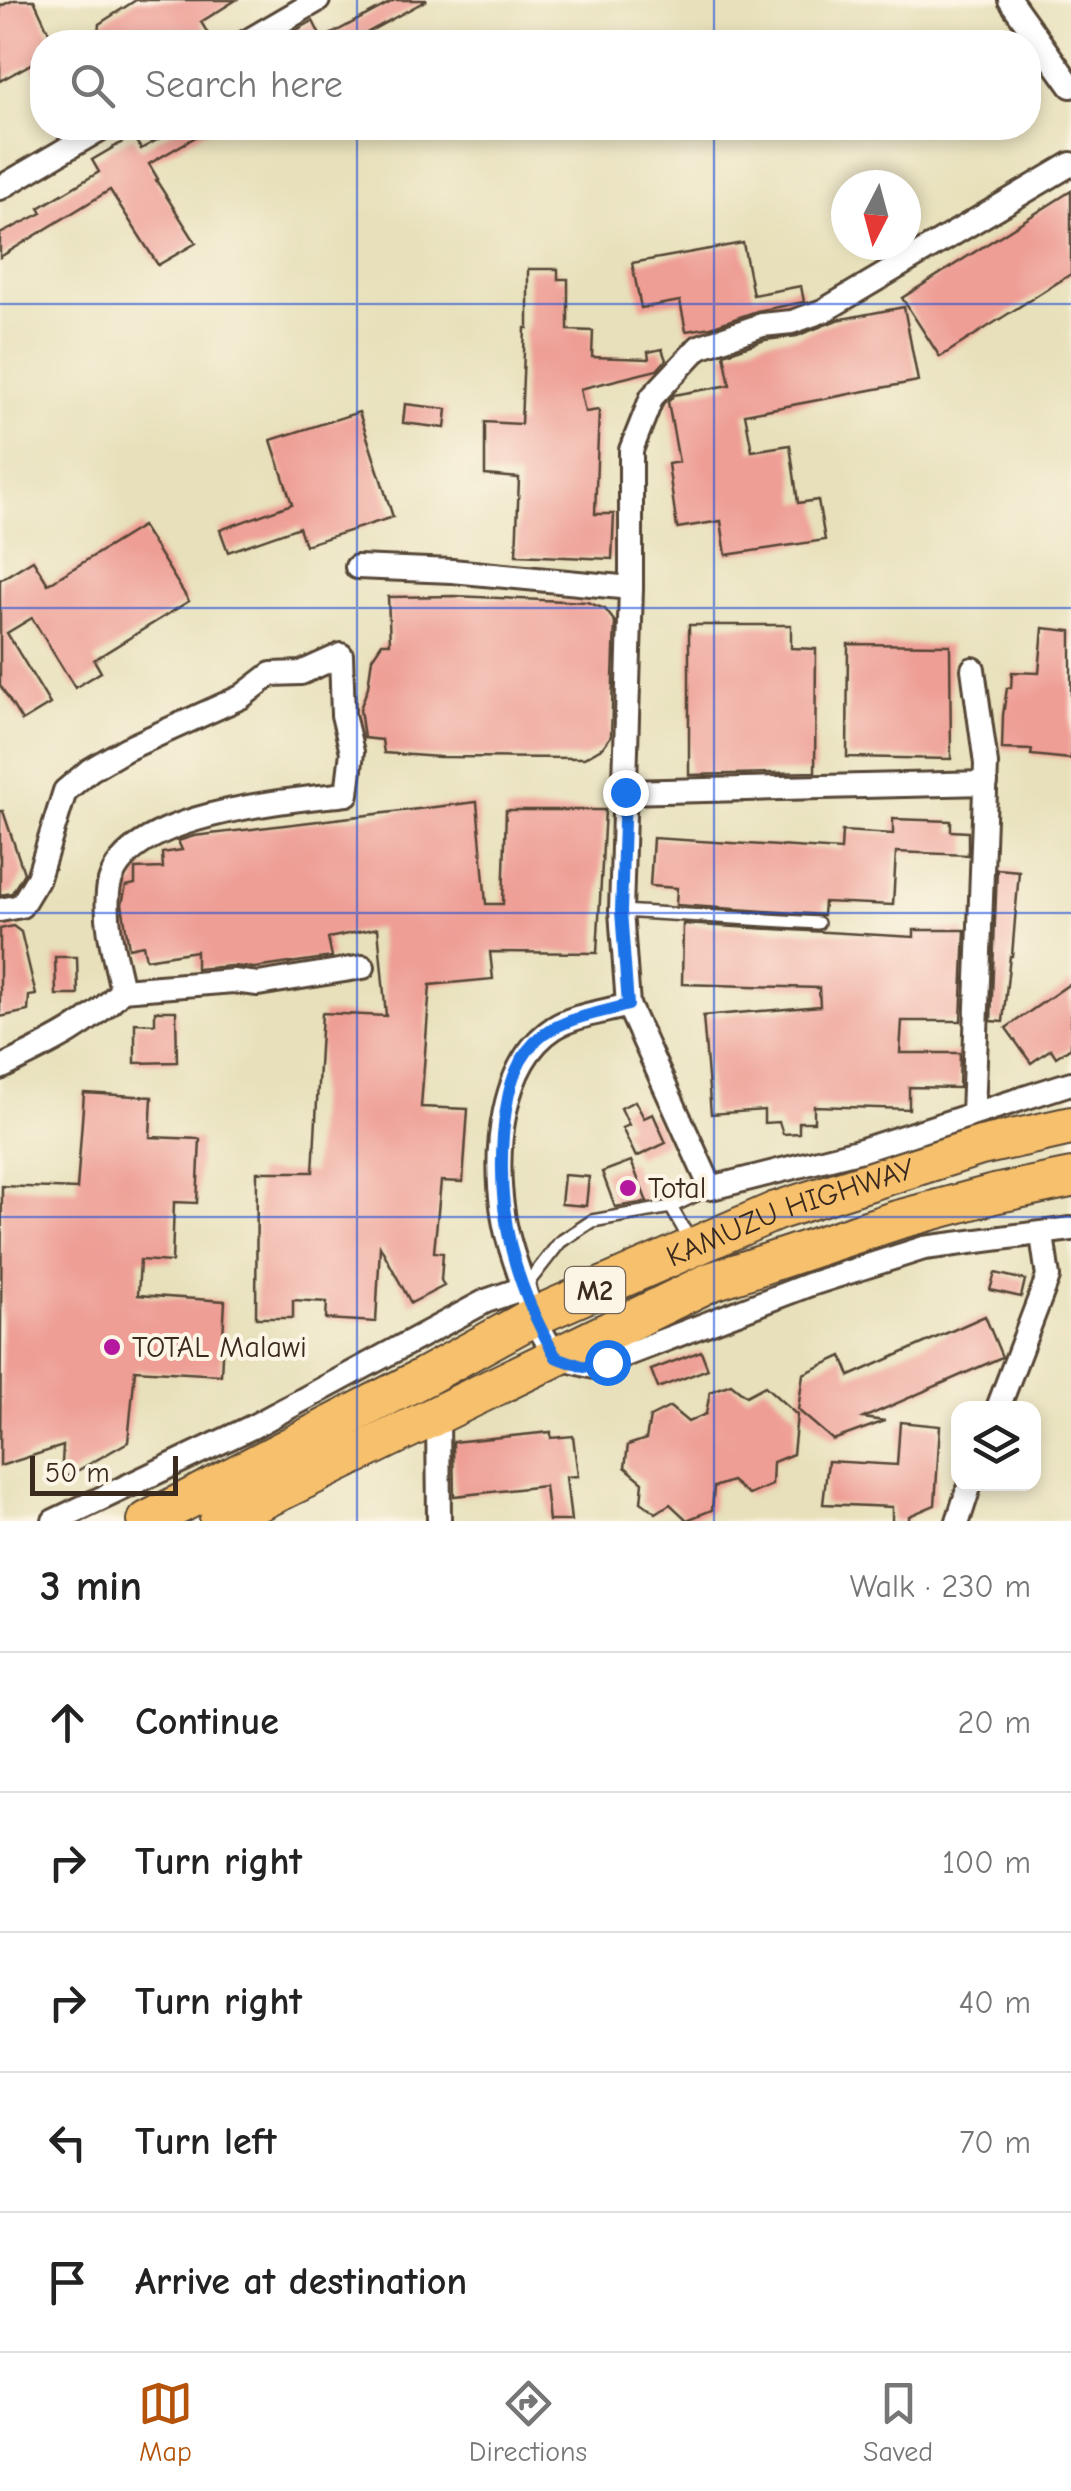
<!DOCTYPE html>
<meta charset="utf-8">
<style>
:root{--surface:#fff;--page:#f2f2f2;--text:#222;--muted:#767676;--line:#e0e0e0;--accent:#b45309}
body{margin:0;font-family:"Comic Neue",sans-serif;background:var(--page);color:var(--text)}
.controls{position:absolute;right:30px;bottom:30px;display:grid;overflow:hidden;border-radius:20px;box-shadow:0 5px 15px #0003}
.controls button{width:90px;height:90px;display:grid;place-items:center;padding:0;border:0;border-bottom:2px solid var(--line);background:var(--surface);color:var(--text);font:50px sans-serif}
.compass{position:absolute;left:831px;top:170px;width:90px;height:90px;border-radius:50%;background:var(--surface);box-shadow:0 5px 15px #0003;rotate:186deg}
.scale{position:absolute;left:30px;bottom:25px;width:148px;box-sizing:border-box;padding-left:10px;border:5px solid #3b2a1e;border-top:0;font-size:28px;line-height:35px;white-space:nowrap;color:#3b2a1e;-webkit-text-stroke:8px #fcf5e5;paint-order:stroke}
.stop{position:absolute;width:30px;height:30px;margin:-22px;border:8px solid #1a73e8;border-radius:50%;background:#fff}
.stop.end{background:#1a73e8;border-color:#fff;box-shadow:0 2px 10px #0008}
.list{margin:0;padding:0;list-style:none}
h2{display:flex;justify-content:space-between;align-items:center;height:130px;margin:0;padding:0 40px;font-size:42px}
h2 small{font-size:32px;font-weight:400;color:var(--muted)}
.list li{display:grid;grid-template-columns:65px 1fr auto;gap:30px;align-items:center;box-sizing:border-box;height:140px;padding:0 40px;border-top:2px solid var(--line)}
.list b{display:block;font-size:38px;white-space:nowrap}
.list em{font-size:32px;font-style:normal;color:var(--muted)}
.icon{flex:none;width:55px;height:55px;fill:none;stroke:currentColor;stroke-width:2;stroke-linecap:round;stroke-linejoin:round}
.map{position:relative;flex:none;width:1071px;height:1521px;overflow:hidden}
.search{position:absolute;background:var(--surface);box-shadow:0 5px 15px #0003;left:30px;right:30px;top:30px;height:110px;display:flex;align-items:center;gap:25px;box-sizing:border-box;padding:0 35px;border-radius:40px;color:var(--muted);font-size:38px}
.sheet{height:830px;background:var(--surface)}
nav{display:flex;justify-content:space-around;align-items:center;box-sizing:border-box;height:140px;border-top:2px solid var(--line);background:var(--surface);font-size:28px;color:var(--muted)}
nav a{display:grid;justify-items:center;gap:5px}
nav .on{color:var(--accent)}
.map>svg:first-child{display:block}
.building{fill:#ee9e95}
.lines{fill:none;stroke-linecap:round;stroke-linejoin:round}
.service-casing{stroke:#554535;stroke-width:16}
.minor-casing{stroke:#554535;stroke-width:28}
.trunk-casing{stroke:#554535;stroke-width:42}
.service{stroke:#fff;stroke-width:11}
.minor{stroke:#fff;stroke-width:22}
.trunk{stroke:#f7c06c;stroke-width:38}
.route{stroke:#1a73e8;stroke-width:12}
.grid{fill:none;stroke:#1d4ed8;stroke-width:2.5;stroke-opacity:0.55}
.poi-dot{fill:#b5179e;stroke:#fcf5e5;stroke-width:4}
.labels{text-anchor:middle;stroke-width:8;stroke-linejoin:round;paint-order:stroke}
.shield{fill:#fcf5e5;stroke:#75675a;stroke-width:2.5}
.shield-label{font-size:28px;font-weight:bold;fill:#3b2a1e}
.poi-label{font-size:30px;fill:#3b2a1e;stroke:#fcf5e5;text-anchor:start}
.street-label{font-size:30px;fill:#3b2a1e;stroke:#fcf5e5}
</style>
<div class="map">
<svg width="1071" height="1521" viewBox="0 0 1071 1521">
<rect width="100%" height="100%" fill="#fcf5e5"/>
<filter id="ink" filterUnits="userSpaceOnUse"><feTurbulence type="fractalNoise" baseFrequency=".01" numOctaves="2"/><feDisplacementMap in="SourceGraphic" scale="20" xChannelSelector="R" yChannelSelector="G"/><feConvolveMatrix kernelMatrix="1 2 1 2 8 2 1 2 1" color-interpolation-filters="sRGB"/></filter>
<filter id="wash" filterUnits="userSpaceOnUse"><feTurbulence type="fractalNoise" baseFrequency=".0048" numOctaves="4" result="noise"/><feDisplacementMap in="SourceGraphic" scale="40" xChannelSelector="R" yChannelSelector="G"/><feGaussianBlur stdDeviation="2.25" result="paint"/><feColorMatrix in="noise" values="0 0 0 0 0 0 0 0 0 0 0 0 0 0 0 0 0 1.4 0 .05"/><feComposite in="paint" operator="in"/></filter>
<g filter="url(#wash)">
<rect width="100%" height="100%" fill="#e7e0ba"/>
<g id="blocks">
<g class="building">
<polygon points="14,0 34,0 52,39 42,42 42,85 31,64 0,81 0,6"/>
<polygon points="136,0 236,0 201,22 213,42 97,42 99,24"/>
<polygon points="395,0 427,0 363,35 368,42 275,42 313,21 322,39"/>
<polygon points="178,128 211,128 149,164 158,179 156,180 196,243 158,265 110,190 0,257 0,234 42,213 39,208 99,172 92,160 133,136 141,149"/>
<polygon points="1071,191 1071,274 940,357 902,298"/>
<polygon points="743,243 753,295 801,286 804,302 757,311 711,327 686,331 680,301 641,308 632,263"/>
<polygon points="528,269 558,269 558,279 568,279 568,330 593,331 592,357 649,359 648,352 662,349 666,360 657,370 580,389 585,412 599,410 595,514 614,514 612,559 516,555 519,478 485,475 485,422 521,424 525,328 528,328"/>
<polygon points="904,307 918,381 745,414 752,451 790,445 798,503 818,500 825,540 726,555 721,521 677,528 668,464 679,462 668,402 674,395 730,385 724,354 765,340 797,336 837,320"/>
<polygon points="405,404 447,409 445,428 403,423"/>
<polygon points="359,412 393,517 305,545 299,527 228,552 220,530 292,504 271,440"/>
<polygon points="142,526 189,601 94,660 101,672 75,688 32,618 7,633 50,704 22,721 0,685 0,580 33,560 48,584"/>
<polygon points="455,596 587,602 605,609 615,622 611,736 603,747 584,758 439,757 384,753 382,740 364,738 360,709 368,687 372,658 382,643 390,643 388,597"/>
<polygon points="689,625 791,625 791,648 816,649 815,772 689,775"/>
<polygon points="1043,628 1071,631 1071,759 1031,755 1032,750 1002,749 1003,715 1007,688 1011,688 1012,672 1039,673"/>
<polygon points="848,644 950,645 951,759 847,757"/>
<polygon points="477,802 486,904 503,904 506,810 605,810 597,953 490,952 493,979 430,985 421,1107 468,1109 463,1182 441,1181 434,1252 443,1253 441,1280 444,1286 411,1303 380,1246 376,1322 326,1319 327,1302 293,1300 293,1318 256,1318 257,1172 313,1172 322,1013 386,1016 378,928 328,938 332,957 255,968 232,966 196,969 196,951 146,959 143,945 129,948 122,904 126,886 135,884 135,869 163,868 162,853 182,850 178,841 194,836"/>
<polygon points="0,811 3,811 24,873 12,893 0,895"/>
<polygon points="893,819 951,821 951,831 968,832 968,855 896,852 893,905 824,902 823,915 676,905 677,888 650,886 653,838 841,850 842,831 893,834"/>
<polygon points="997,869 1019,871 1012,956 1010,956 1003,1022 991,1021"/>
<polygon points="683,924 914,937 914,930 965,930 961,1021 902,1021 900,1053 960,1053 959,1088 909,1087 909,1109 814,1106 814,1122 799,1122 799,1133 783,1134 779,1122 764,1123 764,1110 711,1114 703,1016 820,1006 819,988 682,984"/>
<polygon points="13,926 21,932 36,995 29,996 28,1011 0,1017 0,929"/>
<polygon points="55,957 77,957 78,995 56,995"/>
<polygon points="1071,983 1071,1047 1056,1057 1051,1049 1031,1063 1006,1028"/>
<polygon points="155,1011 176,1011 177,1062 135,1063 135,1023 155,1024"/>
<polygon points="84,1093 152,1097 150,1137 200,1139 197,1203 174,1202 172,1262 140,1260 138,1295 225,1301 221,1375 135,1370 128,1442 61,1480 63,1446 0,1466 2,1186 77,1189"/>
<polygon points="635,1101 644,1118 653,1114 666,1143 636,1157 622,1128 629,1125 621,1108"/>
<polygon points="631,1161 647,1202 615,1207 602,1172"/>
<polygon points="564,1175 589,1177 586,1206 561,1204"/>
<polygon points="995,1273 1025,1280 1021,1297 990,1290"/>
<polygon points="985,1316 1002,1357 863,1418 885,1421 833,1440 798,1410 803,1374 842,1356 850,1376"/>
<polygon points="701,1351 708,1369 658,1388 651,1370"/>
<polygon points="731,1384 746,1396 765,1386 797,1415 793,1454 773,1462 772,1485 749,1495 732,1481 714,1487 712,1510 687,1520 670,1504 656,1513 641,1502 643,1482 625,1467 628,1445 646,1439 650,1417 670,1407 688,1422 706,1414 710,1392"/>
<polygon points="900,1422 940,1426 935,1505 909,1516 909,1521 892,1521 892,1507 823,1504 828,1461 897,1465"/>
<polygon points="551,1432 551,1438 573,1436 578,1476 566,1477 571,1521 549,1521 545,1486 454,1496 453,1442"/>
</g>
</g>
</g>
<g filter="url(#ink)">
<use href="#blocks" fill-opacity="0" stroke="#554535" stroke-width="2.5"/>
<g class="lines">
<defs>
<g id="service">
<polyline points="621,911 818,923"/>
<polyline points="671,1207 691,1242"/>
<polyline points="524,1288 560,1242 592,1221 671,1207 711,1188"/>
</g>
<g id="minor">
<polyline points="1010,0 1071,86"/>
<polyline points="246,42 318,0"/>
<polyline points="1071,164 823,311 792,322 762,325 699,347 652,397 631,450 631,588 621,911 628,1005 711,1188 862,1150 1071,1083"/>
<polyline points="0,188 102,128"/>
<polyline points="357,567 452,571 631,588"/>
<polyline points="973,669 986,764 973,1114"/>
<polyline points="625,792 986,783"/>
<path d="M0,910l21,-4 17,-28 27,-87 25,-21 36,-21 115,-52 30,-23 30,-1 40,-18 2,60 9,37 -5,42c-61,7 -232,19 -239,98 -3,34 7,65 14,98 -34,37 -77,56 -122,78"/>
<polyline points="122,990 233,981 258,984 363,967"/>
<path d="M524,1288c-8,-25 -18,-50 -21,-75 -9,-59 -3,-150 51,-185 20,-13 51,-16 74,-23"/>
<polyline points="998,1408 1048,1277 1042,1235"/>
<polyline points="438,1416 439,1521"/>
<polyline points="54,1521 252,1427 486,1301 524,1288 533,1317 556,1357 594,1367 808,1285 924,1248 1071,1229"/>
<polyline points="958,1521 970,1484"/>
</g>
<g id="trunk">
<path id="s1" d="M147,1521l277,-144 109,-60 243,-106 205,-65 90,-20"/>
<polyline points="219,1521 710,1282 897,1220 994,1194 1071,1178"/>
</g>
</defs>
<use href="#service" class="service-casing"/>
<use href="#minor" class="minor-casing"/>
<use href="#trunk" class="trunk-casing"/>
<use href="#service" class="service"/>
<use href="#minor" class="minor"/>
<use href="#trunk" class="trunk"/>
</g>
</g>
<g class="lines" filter="url(#ink)">
<path class="route" d="M607,1362l-23,5 -28,-10c-42,-74 -59,-138 -53,-222 3,-34 8,-69 32,-93 24,-24 62,-28 93,-37l-7,-94 4,-119"/>
</g>
<path class="grid" d="M357,0v42M714,0v42M357,128v1393M714,128v1393M0,304h1071M0,608h1071M0,913h1071M0,1217h1071"/>
<g class="poi-dot">
<circle cx="628" cy="1188" r="10"/>
<circle cx="112" cy="1347" r="10"/>
</g>
<g class="labels">
<rect class="shield" x="565" y="1267" width="60" height="46" rx="8"/>
<g class="shield-label">
<text x="595" y="1300">M2</text>
</g>
<g class="poi-label">
<text x="648" y="1198">Total</text>
<text x="132" y="1357">TOTAL Malawi</text>
</g>
<g class="street-label">
<text dy="10" stroke="none"><textPath href="#s1" startOffset="715">KAMUZU HIGHWAY</textPath></text>
</g>
</g>
</svg>
<div class="controls">
<button><svg class="icon" aria-label="layers" viewBox="0 0 24 24"><path d="M12 4l9 5-9 5-9-5zM3 14l9 5 9-5"/></svg></button>
</div>
<svg class="compass" viewBox="-18 -18 36 36"><path d="M0-13l5 13h-10z" fill="#e53935"/><path d="M0 13l5-13h-10z" fill="#767676"/></svg>
<div class="scale">50 m</div>
<div class="stop" style="left:607px;top:1362px"></div>
<div class="stop end" style="left:625px;top:792px"></div>
<div class="search"><svg class="icon" aria-label="search" viewBox="0 0 24 24"><circle cx="10" cy="10" r="6"/><path d="M15 15l6 6"/></svg>Search here</div>
</div>
<section class="sheet">
<h2>3 min<small>Walk · 230 m</small></h2>
<ul class="list">
<li><svg class="icon" aria-label="ahead" viewBox="0 0 24 24"><path d="M12 20V5M6 11l6-6 6 6"/></svg><div><b>Continue</b></div><em>20 m</em></li>
<li><svg class="icon" aria-label="right" viewBox="0 0 24 24"><path d="M7 20v-9h11M14 6l5 5-5 5"/></svg><div><b>Turn right</b></div><em>100 m</em></li>
<li><svg class="icon" aria-label="right" viewBox="0 0 24 24"><path d="M7 20v-9h11M14 6l5 5-5 5"/></svg><div><b>Turn right</b></div><em>40 m</em></li>
<li><svg class="icon" aria-label="left" viewBox="0 0 24 24"><path d="M17 20v-9H6M10 6l-5 5 5 5"/></svg><div><b>Turn left</b></div><em>70 m</em></li>
<li><svg class="icon" aria-label="arrive" viewBox="0 0 24 24"><path d="M6 21V4h12l-3 4 3 4H6"/></svg><div><b>Arrive at destination</b></div></li>
</ul>
</section>
<nav>
<a class="on"><svg class="icon" aria-label="map" viewBox="0 0 24 24"><path d="M3 6l6-2 6 2 6-2v14l-6 2-6-2-6 2zM9 4v14M15 6v14"/></svg>Map</a>
<a><svg class="icon" aria-label="directions" viewBox="0 0 24 24"><path d="M12 3l9 9-9 9-9-9zM9 14v-3h6M13 9l2 2-2 2"/></svg>Directions</a>
<a><svg class="icon" aria-label="saved" viewBox="0 0 24 24"><path d="M7 4h10v16l-5-4-5 4z"/></svg>Saved</a>
</nav>
